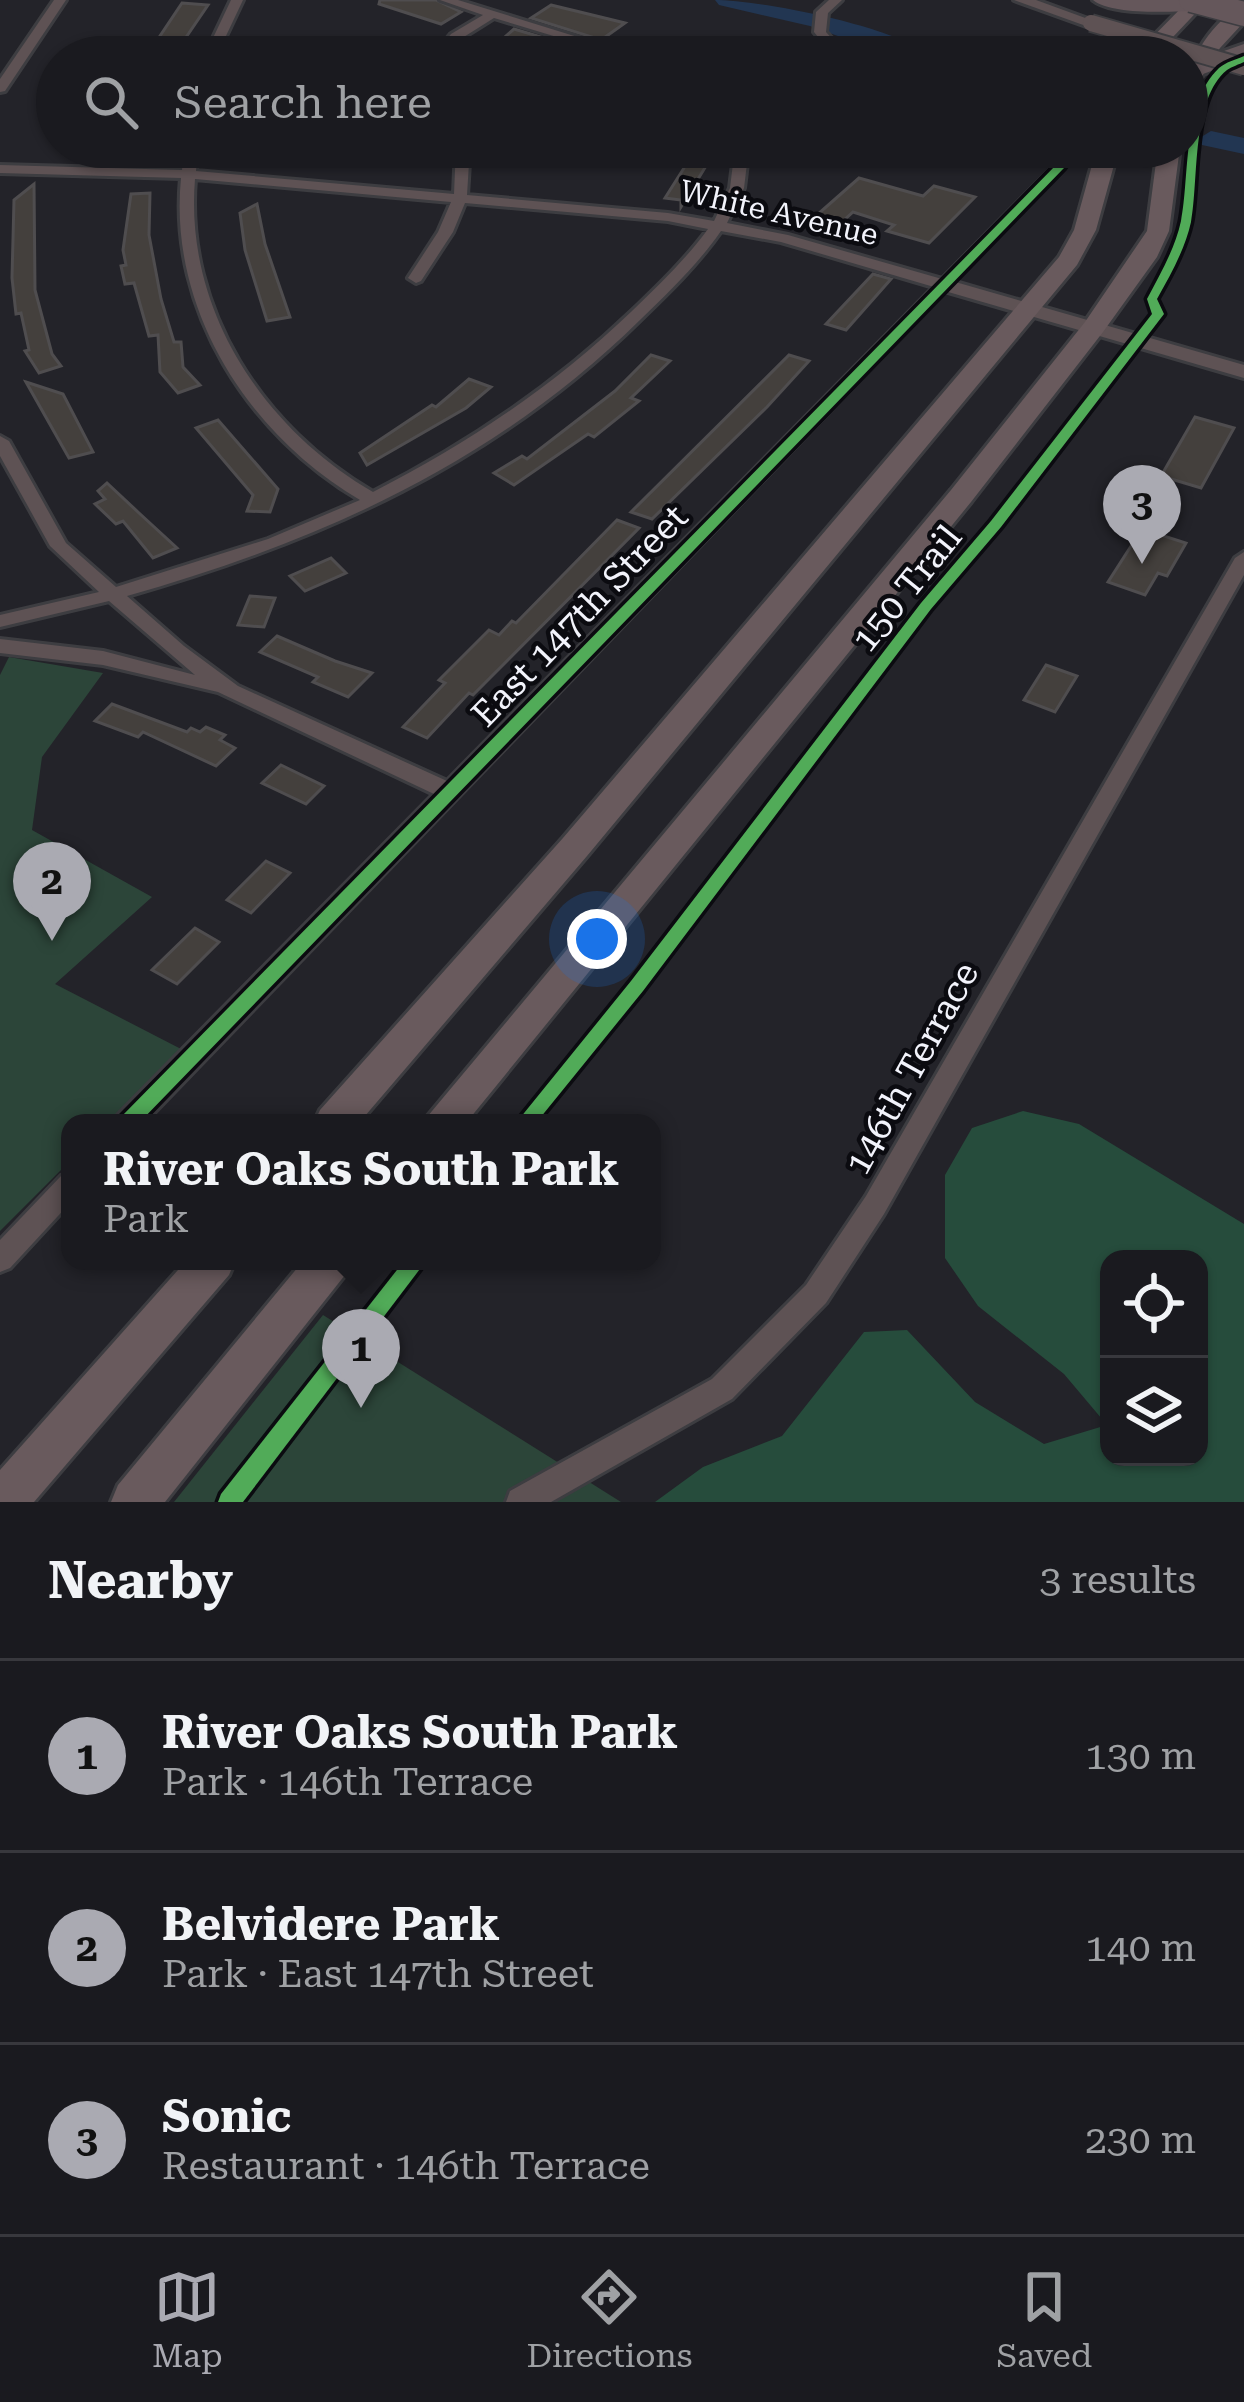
<!DOCTYPE html>
<meta charset="utf-8">
<style>
:root{--surface:#1a1a1f;--page:#27272c;--text:#f1f3f6;--muted:#9fa1a4;--line:#38383d;--accent:#aaaab2}
body{margin:0;font-family:"Roboto Serif",serif;background:var(--page);color:var(--text)}
.controls{position:absolute;right:36px;bottom:36px;display:grid;overflow:hidden;border-radius:24px;box-shadow:0 3px 9px #0004}
.controls button{width:108px;height:108px;display:grid;place-items:center;padding:0;border:0;border-bottom:3px solid var(--line);background:var(--surface);color:var(--text);font:60px sans-serif}
.you{position:absolute;left:597px;top:939px;width:42px;height:42px;margin:-30px;border:9px solid #fff;border-radius:50%;background:#1a73e8;box-shadow:0 0 0 18px #1a73e833}
.badge{display:grid;place-items:center;width:78px;height:78px;border-radius:50%;background:var(--accent);color:#111;font-size:39px;font-weight:700}
.pin{position:absolute;translate:-50% -99px;filter:drop-shadow(0 3px 6px #0008)}
.pin::after{content:'';position:absolute;top:63px;width:42px;height:36px;background:inherit;clip-path:polygon(0 0,100% 0,50% 100%)}
.popup{position:absolute;left:61px;top:1114px;width:600px;height:156px;box-sizing:border-box;display:grid;place-content:center;border-radius:24px;background:var(--surface);filter:drop-shadow(0 3px 9px #0005);font-size:39px;white-space:nowrap;color:var(--muted)}
.popup b{font-size:45px;color:var(--text)}
.popup::after{content:'';position:absolute;left:50%;top:100%;margin-left:-24px;border:24px solid transparent;border-top-color:var(--surface)}
.list{margin:0;padding:0;list-style:none}
h2{display:flex;justify-content:space-between;align-items:center;height:156px;margin:0;padding:0 48px;font-size:51px}
h2 small{font-size:39px;font-weight:400;color:var(--muted)}
.list li{display:grid;grid-template-columns:78px 1fr auto;gap:36px;align-items:center;box-sizing:border-box;height:192px;padding:0 48px;border-top:3px solid var(--line)}
.list b{display:block;font-size:45px;white-space:nowrap}
.list p{margin:0;font-size:39px;white-space:nowrap;color:var(--muted)}
.list em{font-size:39px;font-style:normal;color:var(--muted)}
.icon{flex:none;width:66px;height:66px;fill:none;stroke:currentColor;stroke-width:2;stroke-linecap:round;stroke-linejoin:round}
.map{position:relative;flex:none;width:1244px;height:1502px;overflow:hidden}
.search{position:absolute;background:var(--surface);box-shadow:0 3px 9px #0004;left:36px;right:36px;top:36px;height:132px;display:flex;align-items:center;gap:30px;box-sizing:border-box;padding:0 42px;border-radius:66px;color:var(--muted);font-size:45px}
.sheet{height:732px;background:var(--surface)}
nav{display:flex;justify-content:space-around;align-items:center;box-sizing:border-box;height:168px;border-top:3px solid var(--line);background:var(--surface);font-size:33px;color:var(--muted)}
nav a{display:grid;justify-items:center;gap:6px}
nav .on{color:var(--accent)}
.map>svg:first-child{display:block}
.green{fill:#2c4539}
.forest{fill:#264c3c;fill-rule:evenodd}
.lines{fill:none;stroke-linecap:round;stroke-linejoin:round}
.river{fill:#223652;fill-rule:evenodd}
.building{fill:#44403d;stroke:#4f4d4f;stroke-width:3}
.minor-casing{stroke:#3d3d41;stroke-width:6}
.tertiary-casing{stroke:#3d3d41;stroke-width:6}
.primary-casing{stroke:#3d3d41;stroke-width:6}
.motorway-casing{stroke:#3d3d41;stroke-width:6}
.minor{fill:#5e5254;fill-rule:evenodd}
.tertiary{fill:#5e5254;fill-rule:evenodd}
.primary{fill:#695a5d;fill-rule:evenodd}
.motorway{fill:#65575b;fill-rule:evenodd}
.tertiary-bridge-casing{stroke:#3d3d41;stroke-width:20;stroke-linecap:butt}
.motorway-bridge-casing{stroke:#3d3d41;stroke-width:27;stroke-linecap:butt}
.tertiary-bridge{stroke:#5e5254;stroke-width:16}
.motorway-bridge{stroke:#65575b;stroke-width:24}
.cycleway-casing{stroke:#0b0b10;stroke-width:7}
.cycleway{fill:#51ab58;fill-rule:evenodd}
.labels{text-anchor:middle;stroke-width:9;stroke-linejoin:round;paint-order:stroke}
.far-street-label{font-size:30px;fill:#f2f3fb;stroke:#0b0b10}
.street-label{font-size:36px;fill:#f2f3fb;stroke:#0b0b10}
</style>
<div class="map">
<svg width="1244" height="1502" viewBox="0 0 1244 1502">
<rect width="100%" height="100%" fill="#232329"/>
<g class="green">
<polygon points="9,657 103,673 42,757 32,830 152,897 55,984 181,1049 107,1123 70,1123 70,1161 0,1231 0,675"/>
<polygon points="323,1315 621,1502 174,1502"/>
</g>
<path class="forest" d="M1023,1111l56,13 165,100v278h-589l48,-35 79,-31 82,-104 43,-2 68,72 69,42 63,-19 -43,-51 -86,-68 -33,-48v-83l27,-47zM1109,1259h90v198h-90z"/>
<g class="lines">
<g class="river">
<path d="M715,0c46,0 185,27 216,57h-35l-86,-31 -91,-21z"/>
<polygon points="1211,131 1244,138 1244,154 1202,145 1198,139"/>
</g>
</g>
<g class="building">
<polygon points="380,0 436,0 461,12 441,24 379,4"/>
<polygon points="182,3 208,5 176,52 158,50 158,39"/>
<polygon points="551,5 580,12 625,23 601,40 531,18"/>
<polygon points="514,29 585,50 576,57 482,57"/>
<polygon points="686,147 717,148 681,207 681,200 665,198 684,168"/>
<polygon points="859,178 923,196 934,186 975,197 929,243 887,231 894,225 853,212 843,221 818,214"/>
<polygon points="34,184 35,290 52,354 61,366 39,373 25,351 29,350 21,313 16,314 12,278 14,200"/>
<polygon points="150,193 149,235 161,299 174,342 181,342 183,367 200,385 178,393 160,372 158,335 149,336 134,283 125,284 121,266 126,265 123,250 131,194"/>
<polygon points="257,204 265,244 290,317 267,321 245,250 240,213"/>
<polygon points="873,274 891,279 846,330 826,324"/>
<polygon points="651,355 670,361 631,398 639,401 594,437 588,434 514,485 494,473 522,456 527,459 615,391"/>
<polygon points="789,355 809,361 767,407 652,519 631,512"/>
<polygon points="469,379 491,387 466,408 367,465 360,453 432,405 436,407"/>
<polygon points="26,382 63,394 93,452 69,458"/>
<polygon points="1195,417 1234,428 1201,488 1161,476"/>
<polygon points="218,420 278,489 270,512 247,511 253,495 196,428"/>
<polygon points="107,483 139,513 177,548 153,558 123,521 116,524 95,504 105,499 98,491"/>
<polygon points="617,520 639,528 473,695 469,693 427,738 403,727 445,683 439,680 489,630 499,635 512,621 516,623"/>
<polygon points="1142,529 1186,543 1167,576 1158,573 1145,595 1108,582"/>
<polygon points="331,558 346,573 305,591 290,576"/>
<polygon points="250,596 275,598 264,627 238,625"/>
<polygon points="277,636 335,661 372,673 348,697 313,682 318,677 260,652"/>
<polygon points="1046,665 1077,676 1055,712 1024,700"/>
<polygon points="112,704 187,732 191,728 200,732 206,727 225,735 220,740 235,748 216,766 143,732 138,737 95,721"/>
<polygon points="281,765 324,786 306,804 262,783"/>
<polygon points="266,861 290,873 251,913 227,900"/>
<polygon points="195,928 219,942 177,984 152,970"/>
</g>
<g class="lines">
<defs>
<g id="minor">
<polygon points="54,0 66,0 5,91 0,92 0,79"/>
<polygon points="231,0 243,0 216,57 204,57"/>
<polygon points="440,0 458,0 642,57 623,57 494,18 459,40 445,57 432,57 451,34 483,15"/>
<path d="M829,0h13l-14,13 -2,19 8,9 27,16c-21,0 -34,-8 -47,-25l2,-20z"/>
<path d="M184,147h14l-2,24 258,23 2,-47h14l-3,48 201,18 46,8 16,-33 5,-41h14l-5,41 -17,35 61,12 154,44 114,-115 3,-6 -2,-11h14l2,11 -929,965h-30l4,-8 316,-321 -216,-102 -115,-27 -103,-12v-14l103,12 92,24 -86,-74 -109,26v-12l99,-23 -49,-46 -50,-90v-20l9,5 57,102 50,44 152,-48 92,-39c-111,-65 -192,-190 -179,-322l-181,-5v-8l182,5zM195,179l256,23 -13,30 -30,46 8,5 5,-2 32,-49 12,-29 203,18 40,8c-22,30 -49,56 -76,82 -77,74 -163,132 -259,181 -109,-63 -189,-182 -178,-313zM721,231l60,11 153,45 -487,494 -209,-95 -54,-40 -57,-50c194,-55 368,-133 513,-276 29,-28 58,-56 81,-89z"/>
<polygon points="1244,552 1244,575 884,1214 826,1303 732,1399 551,1502 506,1502 510,1491 712,1379 806,1285 866,1196 1235,558"/>
<polygon points="70,1172 70,1203 10,1268 0,1272 0,1240 61,1176"/>
</g>
<g id="tertiary">
<polygon points="1014,0 1036,0 1099,23 1086,26"/>
<polygon points="945,279 1244,365 1244,378 938,289 938,281"/>
</g>
<g id="primary">
<polygon points="1189,0 1208,0 1154,57 1133,57"/>
<path d="M1244,5v17l-24,26 -26,41 -7,2c0,-32 27,-72 57,-86z"/>
<polygon points="1097,147 1119,147 1096,230 1077,265 587,856 359,1123 314,1123 320,1110 563,838 1059,257 1074,230"/>
<polygon points="1158,147 1180,147 1169,231 1157,257 1103,332 971,502 466,1123 422,1123 951,490 1085,322 1147,231"/>
<polygon points="186,1261 235,1261 229,1275 34,1502 0,1502 0,1470"/>
<polygon points="303,1261 351,1261 345,1275 165,1502 111,1502 118,1485"/>
</g>
<g id="motorway">
<path d="M1093,0h151v7c-34,2 -126,13 -151,-7z"/>
<polygon points="1244,44 1244,59 1203,74 1187,74 1187,64"/>
</g>
</defs>
<use href="#minor" class="minor-casing"/>
<use href="#tertiary" class="tertiary-casing"/>
<use href="#primary" class="primary-casing"/>
<use href="#motorway" class="motorway-casing"/>
<use href="#minor" class="minor"/>
<use href="#tertiary" class="tertiary"/>
<use href="#primary" class="primary"/>
<use href="#motorway" class="motorway"/>
<defs>
<polyline id="tertiary-bridge" points="1091,23 1244,67"/>
<polyline id="motorway-bridge" points="1191,0 1244,14"/>
</defs>
<use href="#tertiary-bridge" class="tertiary-bridge-casing"/>
<use href="#motorway-bridge" class="motorway-bridge-casing"/>
<use href="#tertiary-bridge" class="tertiary-bridge"/>
<use href="#motorway-bridge" class="motorway-bridge"/>
<defs>
<g id="cycleway">
<path d="M1244,56v6c-4,2 -13,5 -17,8 -36,29 -28,110 -36,152 -6,27 -20,52 -34,77l7,15 -163,213 -70,82 -288,382 -107,132h-20l115,-142 290,-378 70,-82 161,-207 -5,-15c13,-25 28,-50 34,-78 9,-45 1,-118 38,-153 7,-6 16,-8 25,-12z"/>
<polygon points="1059,147 1069,147 1071,158 1064,168 139,1123 118,1123 121,1117 1057,164 1061,158"/>
<polygon points="404,1261 426,1261 243,1502 218,1502 221,1494"/>
</g>
</defs>
<use href="#cycleway" class="cycleway-casing"/>
<use href="#cycleway" class="cycleway"/>
</g>
<g class="labels">
<g class="far-street-label">
<text transform="translate(779 213) rotate(13)" y="10">White Avenue</text>
</g>
<g class="street-label">
<text transform="translate(906 588) rotate(-51)" y="13">150 Trail</text>
<text transform="translate(579 615) rotate(-46)" y="13">East 147th Street</text>
<text transform="translate(911 1068) rotate(-61)" y="13">146th Terrace</text>
</g>
</g>
</svg>
<div class="controls">
<button><svg class="icon" aria-label="locate" viewBox="0 0 24 24"><circle cx="12" cy="12" r="6"/><path d="M12 2v4M12 18v4M2 12h4M18 12h4"/></svg></button>
<button><svg class="icon" aria-label="layers" viewBox="0 0 24 24"><path d="M12 4l9 5-9 5-9-5zM3 14l9 5 9-5"/></svg></button>
</div>
<div class="you"></div>
<div class="pin badge" style="left:361px;top:1408px">1</div>
<div class="popup"><b>River Oaks South Park</b>Park</div>
<div class="pin badge" style="left:52px;top:941px">2</div>
<div class="pin badge" style="left:1142px;top:564px">3</div>
<div class="search"><svg class="icon" aria-label="search" viewBox="0 0 24 24"><circle cx="10" cy="10" r="6"/><path d="M15 15l6 6"/></svg>Search here</div>
</div>
<section class="sheet">
<h2>Nearby<small>3 results</small></h2>
<ul class="list">
<li><span class="badge">1</span><div><b>River Oaks South Park</b><p>Park · 146th Terrace</p></div><em>130 m</em></li>
<li><span class="badge">2</span><div><b>Belvidere Park</b><p>Park · East 147th Street</p></div><em>140 m</em></li>
<li><span class="badge">3</span><div><b>Sonic</b><p>Restaurant · 146th Terrace</p></div><em>230 m</em></li>
</ul>
</section>
<nav>
<a class="on"><svg class="icon" aria-label="map" viewBox="0 0 24 24"><path d="M3 6l6-2 6 2 6-2v14l-6 2-6-2-6 2zM9 4v14M15 6v14"/></svg>Map</a>
<a><svg class="icon" aria-label="directions" viewBox="0 0 24 24"><path d="M12 3l9 9-9 9-9-9zM9 14v-3h6M13 9l2 2-2 2"/></svg>Directions</a>
<a><svg class="icon" aria-label="saved" viewBox="0 0 24 24"><path d="M7 4h10v16l-5-4-5 4z"/></svg>Saved</a>
</nav>
